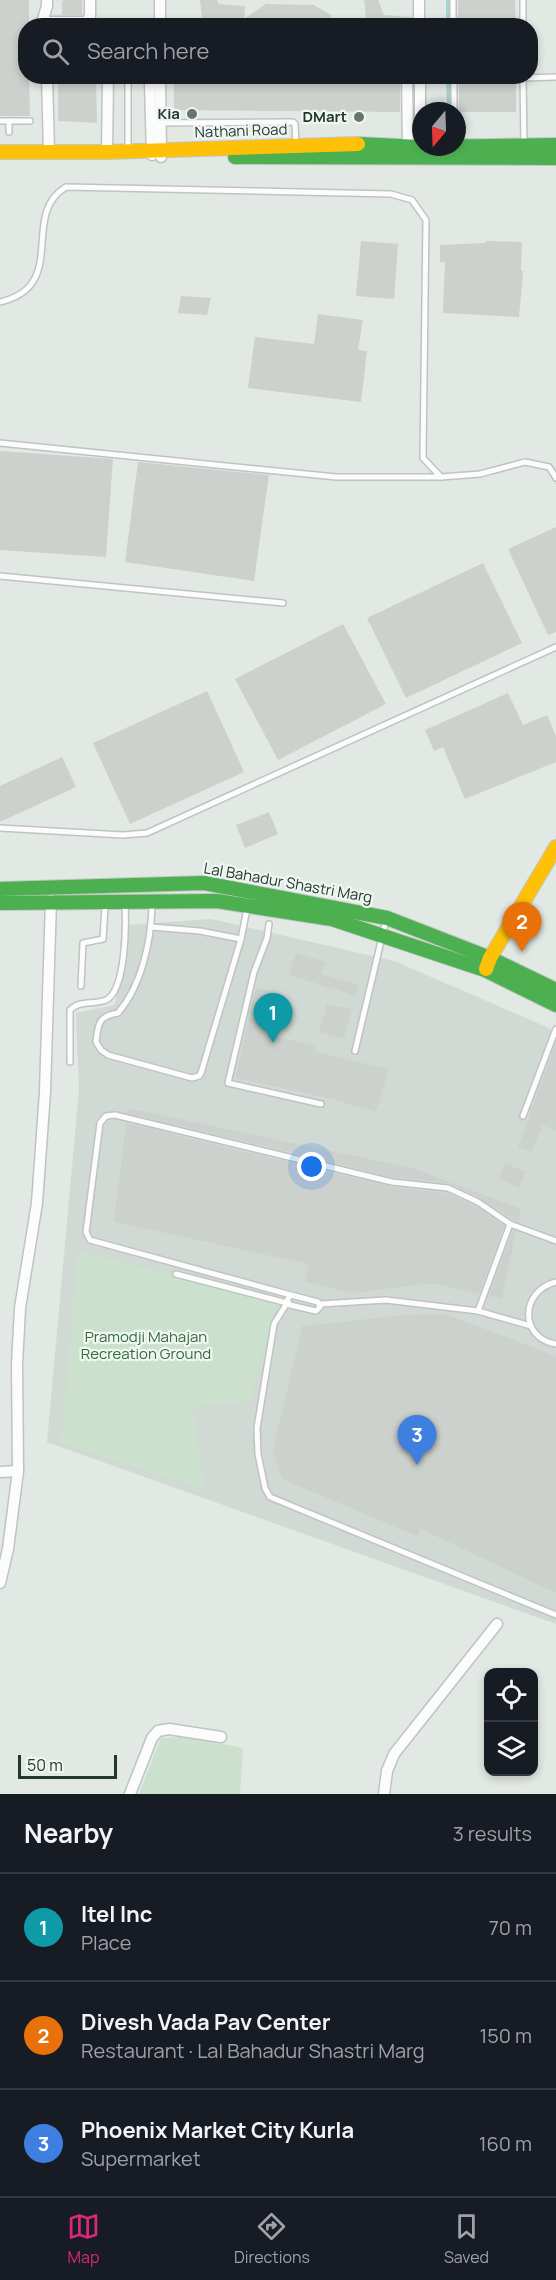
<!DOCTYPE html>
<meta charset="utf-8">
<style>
:root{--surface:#171b24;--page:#20242c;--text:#f1f3f6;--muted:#9ea1a6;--line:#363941;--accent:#db2777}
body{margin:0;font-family:Manrope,sans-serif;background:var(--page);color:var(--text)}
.controls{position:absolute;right:18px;bottom:18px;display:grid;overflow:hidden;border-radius:12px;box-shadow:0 3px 9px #0003}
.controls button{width:54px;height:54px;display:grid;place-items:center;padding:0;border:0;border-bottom:2px solid var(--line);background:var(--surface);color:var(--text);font:30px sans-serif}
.compass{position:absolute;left:412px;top:102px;width:54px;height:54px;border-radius:50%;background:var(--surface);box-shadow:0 3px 9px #0003;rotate:199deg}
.scale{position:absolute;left:18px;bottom:15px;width:99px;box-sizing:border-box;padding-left:6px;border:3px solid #22382d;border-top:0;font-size:16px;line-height:21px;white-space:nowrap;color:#22382d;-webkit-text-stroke:4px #f0f6f2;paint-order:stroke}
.you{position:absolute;left:312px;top:1167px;width:21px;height:21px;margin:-15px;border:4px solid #fff;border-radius:50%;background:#1a73e8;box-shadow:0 0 0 9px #1a73e833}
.badge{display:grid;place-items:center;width:39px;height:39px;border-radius:50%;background:var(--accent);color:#fff;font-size:20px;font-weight:700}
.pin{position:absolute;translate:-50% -50px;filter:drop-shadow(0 2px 3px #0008)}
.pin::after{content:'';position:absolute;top:32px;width:21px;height:18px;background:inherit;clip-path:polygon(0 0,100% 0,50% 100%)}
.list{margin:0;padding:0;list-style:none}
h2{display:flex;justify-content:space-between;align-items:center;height:78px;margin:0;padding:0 24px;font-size:26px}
h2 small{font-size:20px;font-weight:400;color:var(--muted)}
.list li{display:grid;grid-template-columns:39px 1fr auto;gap:18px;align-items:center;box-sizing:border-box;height:108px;padding:0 24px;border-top:2px solid var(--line)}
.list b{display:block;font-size:22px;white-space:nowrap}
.list p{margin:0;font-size:20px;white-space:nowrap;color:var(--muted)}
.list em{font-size:20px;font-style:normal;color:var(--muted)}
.icon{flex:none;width:33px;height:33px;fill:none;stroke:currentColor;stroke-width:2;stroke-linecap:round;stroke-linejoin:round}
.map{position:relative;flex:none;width:556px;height:1794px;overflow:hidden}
.search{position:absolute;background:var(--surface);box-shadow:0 3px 9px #0003;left:18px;right:18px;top:18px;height:66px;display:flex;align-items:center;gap:15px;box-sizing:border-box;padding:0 21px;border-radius:24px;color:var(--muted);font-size:22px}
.sheet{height:402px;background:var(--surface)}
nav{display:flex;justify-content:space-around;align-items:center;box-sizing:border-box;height:84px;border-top:2px solid var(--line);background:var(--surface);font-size:16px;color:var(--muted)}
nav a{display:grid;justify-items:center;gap:3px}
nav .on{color:var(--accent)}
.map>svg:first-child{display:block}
.built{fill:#d0d9d3}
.green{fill:#cce0ce}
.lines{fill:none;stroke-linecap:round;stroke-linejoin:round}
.stream{stroke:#a6d3cf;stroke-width:4}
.building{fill:#cdd1ce}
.lane-casing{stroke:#bfc4c1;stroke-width:8}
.street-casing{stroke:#bfc4c1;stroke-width:13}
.fast-casing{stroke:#c0c6c2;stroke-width:16}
.slow-casing{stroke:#c0c6c2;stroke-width:16}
.lane{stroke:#fbfcfb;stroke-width:5}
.street{stroke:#fbfcfb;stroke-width:10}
.fast{stroke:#4caf50;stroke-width:14}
.slow{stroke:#ffc107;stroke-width:14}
.poi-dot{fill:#65766d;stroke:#f0f6f2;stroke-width:2}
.labels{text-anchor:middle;stroke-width:4.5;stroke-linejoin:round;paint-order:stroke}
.poi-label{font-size:15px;font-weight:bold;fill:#22382d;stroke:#f0f6f2;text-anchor:end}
.street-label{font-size:15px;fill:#22382d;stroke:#f0f6f2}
.park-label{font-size:15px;fill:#306b3a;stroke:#f0f6f2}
</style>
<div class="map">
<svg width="556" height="1794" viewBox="0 0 556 1794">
<rect width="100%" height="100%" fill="#e2e8e4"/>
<polygon class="built" points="211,919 394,961 556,1031 556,1624 47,1442 79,1090 76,1013 115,1005 127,925"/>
<g class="green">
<polygon points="78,1251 278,1300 249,1401 193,1407 204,1490 61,1443"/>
<polygon points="188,1737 243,1748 240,1794 139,1794 161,1738"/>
</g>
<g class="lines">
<g class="stream">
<polyline points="448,0 448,26"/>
<polyline points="448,76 449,111"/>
</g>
</g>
<g class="building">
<polygon points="0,0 29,0 29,26 26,26 26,76 29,76 30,116 0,116"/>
<polygon points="65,0 82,0 82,15 62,15 62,1"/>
<polygon points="200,0 217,0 219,4 245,6 244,19 266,4 314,5 331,15 331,26 203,26"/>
<polygon points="364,0 378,0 384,15 411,17 411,26 367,26"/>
<polygon points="458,0 515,0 516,26 458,26"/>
<polygon points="58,76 96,76 97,123 58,121"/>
<polygon points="174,76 400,76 400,112 174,110"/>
<rect x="459" y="76" width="57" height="36"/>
<polygon points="361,241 398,244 394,299 356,296"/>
<polygon points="486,241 522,242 521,271 523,271 519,317 443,313 445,262 440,262 440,245 486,243"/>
<polygon points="181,296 211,298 207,315 178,313"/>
<polygon points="318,314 363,320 358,350 367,351 361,402 248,388 255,337 314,344"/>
<polygon points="0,451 113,459 106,557 0,550"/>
<polygon points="138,462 269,475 254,581 125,562"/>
<polygon points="556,527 556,632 548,635 508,549"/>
<polygon points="483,563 522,643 406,698 367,618"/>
<polygon points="343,624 386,704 278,760 235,679"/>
<polygon points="207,691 244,772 130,824 93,743"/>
<polygon points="508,693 523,725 547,715 556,736 556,762 465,799 443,747 434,751 425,730"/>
<polygon points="62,757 76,787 0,822 0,786"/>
<polygon points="269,812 278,834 245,848 236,825"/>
<polygon points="296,953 325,962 321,974 359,985 356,996 289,975"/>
<polygon points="256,988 275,992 265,1034 316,1046 315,1052 389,1069 376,1112 332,1099 235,1078"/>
<polygon points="327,1004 352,1009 344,1039 319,1032"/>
<polygon points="556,1043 556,1131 542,1125 532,1152 518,1147"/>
<polygon points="127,1108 412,1168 521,1209 518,1222 480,1198 449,1183 393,1177 127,1113"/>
<polygon points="126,1123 391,1187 447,1193 476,1206 504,1226 479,1294 432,1283 354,1293 305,1282 309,1264 114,1222"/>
<polygon points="505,1163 525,1172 519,1188 499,1179"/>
<polygon points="513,1230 516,1231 502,1299 489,1296"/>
<polygon points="445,1314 556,1356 556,1593 421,1529 417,1536 282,1479 273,1451 302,1326 404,1315"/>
</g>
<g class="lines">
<defs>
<g id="lane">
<polyline points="453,0 453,26"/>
<polyline points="523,0 523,26"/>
<polyline points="454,76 454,111"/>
<polyline points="523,76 524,144"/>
<polyline points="523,78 556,77"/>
<polyline points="0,121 30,121"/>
<polyline points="9,121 9,132"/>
<polyline points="160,123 293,122 295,124 296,145"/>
<polyline points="128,150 128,76"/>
<path d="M0,302c70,-16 19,-87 66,-115l325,7 21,6 14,20 -3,238 18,19 39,-3 45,-12 24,5 7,11"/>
<polyline points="0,443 336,477 441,477"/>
<polyline points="0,576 283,603"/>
<polyline points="0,828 123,835 147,833 556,647"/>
<path d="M152,906c-1,35 -10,79 -34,107 -19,3 -20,10 -22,29l5,8 7,5 84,23 7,-2 2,-3 40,-134 6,-30"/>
<polyline points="269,924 267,938 254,972 228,1083 321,1104"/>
<polyline points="151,927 200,931 241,939"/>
<polyline points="81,986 83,943 103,939 105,906"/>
<polyline points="355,1051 386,920"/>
<path d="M70,1062v-52c9,-10 24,-5 36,-10 20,-10 20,-75 19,-94"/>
<polyline points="523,1116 556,1029"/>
<polyline points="176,1274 287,1303 274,1324 257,1428 258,1454 265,1488 270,1497 556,1615"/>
<path d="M556,1282c-36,9 -37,56 0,62"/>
<polyline points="291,1295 90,1240 86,1232 100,1123 106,1116 115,1115 392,1182 448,1188 478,1202 510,1224"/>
<polygon points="291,1295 318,1302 320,1307 316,1311 290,1305 287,1300"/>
<polyline points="320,1304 386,1300 478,1311 531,1326"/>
<polyline points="478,1311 510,1224 556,1241"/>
</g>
<g id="street">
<polyline points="160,0 160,26"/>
<polyline points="419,0 419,26"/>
<polyline points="41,22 86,22 90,16 90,0"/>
<polyline points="41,26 47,6 47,0"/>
<polyline points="47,76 49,152"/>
<polyline points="160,76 161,157"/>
<polyline points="407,76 408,151"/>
<polyline points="420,76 420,153"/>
<polyline points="150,84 152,155"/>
<polyline points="107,152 108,76"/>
<polyline points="0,1472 18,1471"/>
<polyline points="0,1583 8,1549 18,1471 17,1364 20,1308 37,1203 45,1092 51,900"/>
<polyline points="130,1794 152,1738 158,1731 169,1729 221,1737"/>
<polyline points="384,1794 387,1771 394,1754 497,1624"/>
</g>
<g id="fast">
<polyline points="358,144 419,147 556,145"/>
<polyline points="235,157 556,158"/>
<polyline points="0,889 204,883 387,918 490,958 556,990"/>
<polyline points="0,903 217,901 332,919 485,970 556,1005"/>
</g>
<g id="slow">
<polyline points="0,152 107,152 358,144"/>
<polyline points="486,969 490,958 556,847"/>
</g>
</defs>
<use href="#lane" class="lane-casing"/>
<use href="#street" class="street-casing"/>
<use href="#fast" class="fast-casing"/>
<use href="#slow" class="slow-casing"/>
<use href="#lane" class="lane"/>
<use href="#street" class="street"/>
<use href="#fast" class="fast"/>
<use href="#slow" class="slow"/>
</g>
<g class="poi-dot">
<circle cx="192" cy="114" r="6"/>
<circle cx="359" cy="117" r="6"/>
</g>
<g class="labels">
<g class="poi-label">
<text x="180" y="119">Kia</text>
<text x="347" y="122">DMart</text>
</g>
<g class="street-label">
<text transform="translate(241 131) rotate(-2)" y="5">Nathani Road</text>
<text transform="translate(288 883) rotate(10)" y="5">Lal Bahadur Shastri Marg</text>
</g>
<g class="park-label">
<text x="146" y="1342">Pramodji Mahajan<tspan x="146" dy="17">Recreation Ground</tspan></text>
</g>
</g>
</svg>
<div class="controls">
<button><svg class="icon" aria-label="locate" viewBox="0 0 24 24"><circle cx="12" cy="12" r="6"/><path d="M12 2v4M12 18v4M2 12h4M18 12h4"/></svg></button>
<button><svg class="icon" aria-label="layers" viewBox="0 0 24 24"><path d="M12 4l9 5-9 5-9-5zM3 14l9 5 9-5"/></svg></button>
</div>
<svg class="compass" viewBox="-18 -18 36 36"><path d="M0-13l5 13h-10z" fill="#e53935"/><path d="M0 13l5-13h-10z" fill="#9ea1a6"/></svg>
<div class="scale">50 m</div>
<div class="you"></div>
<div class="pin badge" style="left:273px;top:1043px;background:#0f9aa8">1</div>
<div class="pin badge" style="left:522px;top:952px;background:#e8710a">2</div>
<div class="pin badge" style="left:417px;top:1465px;background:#3f7fe0">3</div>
<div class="search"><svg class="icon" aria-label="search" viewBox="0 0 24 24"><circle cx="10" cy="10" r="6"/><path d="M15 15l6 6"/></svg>Search here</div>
</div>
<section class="sheet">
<h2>Nearby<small>3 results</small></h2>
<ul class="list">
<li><span class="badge" style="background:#0f9aa8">1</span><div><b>Itel Inc</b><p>Place</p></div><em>70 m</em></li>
<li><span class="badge" style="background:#e8710a">2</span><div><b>Divesh Vada Pav Center</b><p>Restaurant · Lal Bahadur Shastri Marg</p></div><em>150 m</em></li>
<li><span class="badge" style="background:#3f7fe0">3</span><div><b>Phoenix Market City Kurla</b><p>Supermarket</p></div><em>160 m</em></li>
</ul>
</section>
<nav>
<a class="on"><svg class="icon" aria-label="map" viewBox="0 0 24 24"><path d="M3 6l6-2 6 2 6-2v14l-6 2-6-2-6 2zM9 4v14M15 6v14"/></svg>Map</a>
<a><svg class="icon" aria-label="directions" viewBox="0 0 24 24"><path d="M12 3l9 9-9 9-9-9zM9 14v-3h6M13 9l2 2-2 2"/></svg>Directions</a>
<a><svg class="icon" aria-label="saved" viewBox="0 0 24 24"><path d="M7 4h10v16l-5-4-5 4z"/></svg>Saved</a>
</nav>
